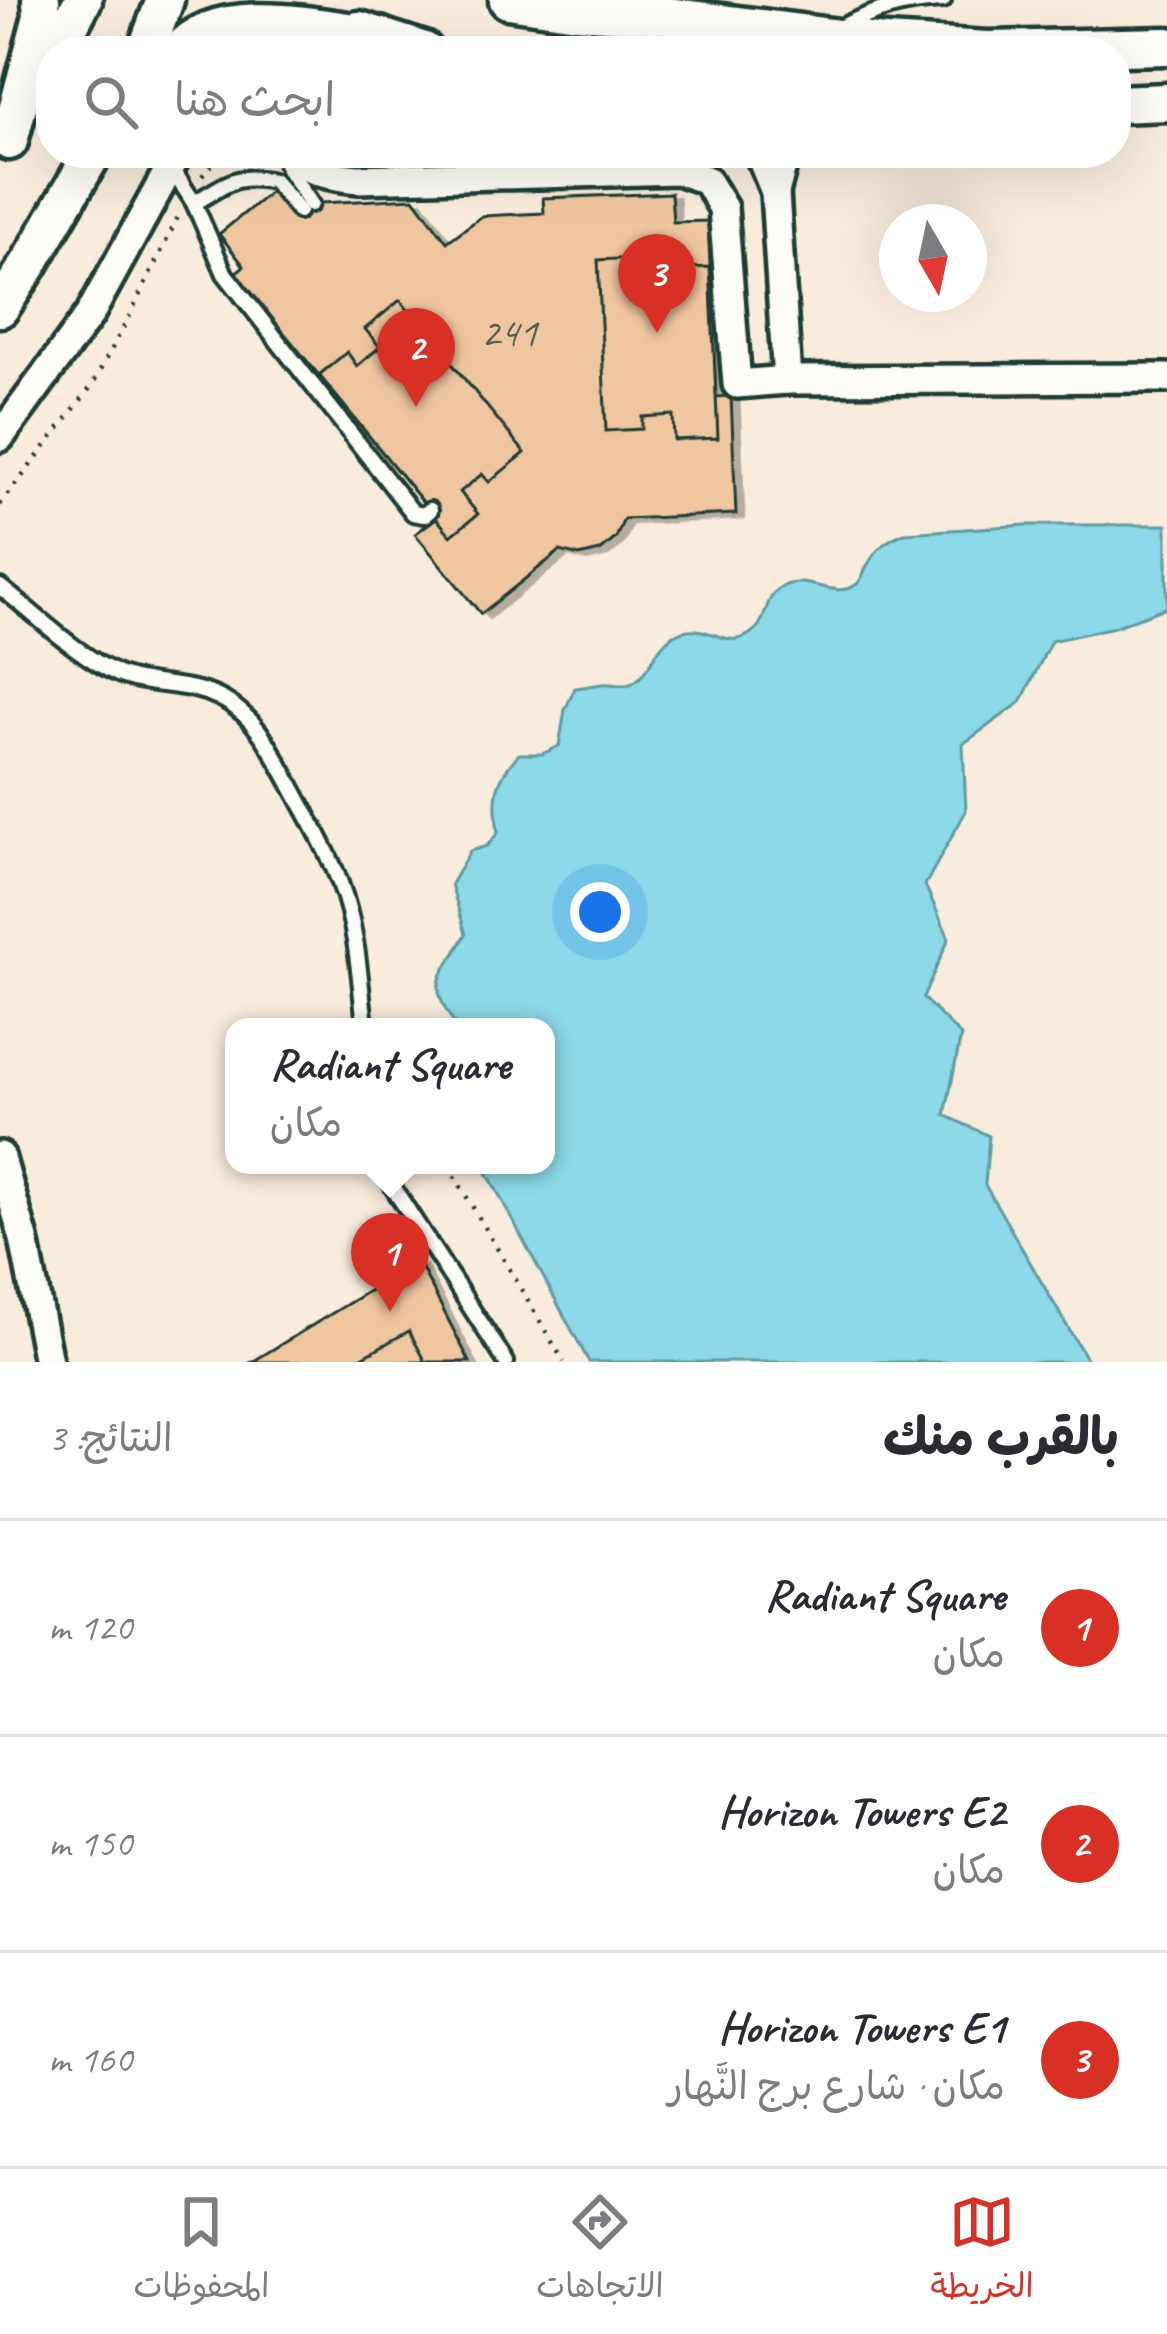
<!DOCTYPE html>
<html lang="ar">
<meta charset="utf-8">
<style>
:root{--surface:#fff;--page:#f7f7f7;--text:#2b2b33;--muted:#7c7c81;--line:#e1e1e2;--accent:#d93025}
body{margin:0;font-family:Caveat,"Playpen Sans Arabic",sans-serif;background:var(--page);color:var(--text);direction:rtl}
.compass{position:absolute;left:879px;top:204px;width:108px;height:108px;border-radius:50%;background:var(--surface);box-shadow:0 12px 48px #0002;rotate:171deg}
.you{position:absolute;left:600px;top:912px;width:42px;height:42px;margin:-30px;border:9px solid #fff;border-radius:50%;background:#1a73e8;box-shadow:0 0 0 18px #1a73e833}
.badge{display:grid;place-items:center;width:78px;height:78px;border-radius:50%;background:var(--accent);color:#fff;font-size:39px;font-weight:700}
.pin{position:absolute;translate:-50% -99px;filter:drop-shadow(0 3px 6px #0008)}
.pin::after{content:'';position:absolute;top:63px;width:42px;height:36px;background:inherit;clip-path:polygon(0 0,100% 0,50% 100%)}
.popup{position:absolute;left:225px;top:1018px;width:330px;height:156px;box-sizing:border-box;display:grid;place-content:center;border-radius:24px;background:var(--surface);filter:drop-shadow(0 3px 9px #0005);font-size:39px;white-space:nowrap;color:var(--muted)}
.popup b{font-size:45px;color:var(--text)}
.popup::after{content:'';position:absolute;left:50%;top:100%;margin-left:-24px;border:24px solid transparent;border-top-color:var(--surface)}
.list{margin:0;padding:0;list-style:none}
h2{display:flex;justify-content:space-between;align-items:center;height:156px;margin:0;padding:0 48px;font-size:51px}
h2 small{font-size:39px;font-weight:400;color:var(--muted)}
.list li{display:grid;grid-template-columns:78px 1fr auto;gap:36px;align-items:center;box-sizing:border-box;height:216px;padding:0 48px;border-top:3px solid var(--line)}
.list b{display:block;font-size:45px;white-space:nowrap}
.list p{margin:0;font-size:39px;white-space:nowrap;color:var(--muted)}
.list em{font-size:39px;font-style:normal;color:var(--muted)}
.icon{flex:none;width:66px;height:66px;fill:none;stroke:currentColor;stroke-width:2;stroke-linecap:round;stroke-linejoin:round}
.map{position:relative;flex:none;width:1167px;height:1362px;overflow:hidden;direction:ltr}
.search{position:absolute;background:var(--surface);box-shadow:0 12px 48px #0002;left:36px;right:36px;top:36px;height:132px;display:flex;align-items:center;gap:30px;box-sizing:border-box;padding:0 42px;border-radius:48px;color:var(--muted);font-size:45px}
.sheet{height:804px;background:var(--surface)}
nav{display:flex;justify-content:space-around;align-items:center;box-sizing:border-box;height:168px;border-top:3px solid var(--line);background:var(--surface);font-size:33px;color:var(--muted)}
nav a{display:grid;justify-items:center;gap:6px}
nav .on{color:var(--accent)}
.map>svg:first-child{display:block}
.water{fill:#8bd9e9;stroke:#609ba1;stroke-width:3}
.building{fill:#f0c6a0;stroke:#1f3d34;stroke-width:3;filter:url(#shadow)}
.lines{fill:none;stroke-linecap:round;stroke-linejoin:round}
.lane-casing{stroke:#1f3d34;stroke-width:22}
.street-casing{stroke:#1f3d34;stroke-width:36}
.secondary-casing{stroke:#1f3d34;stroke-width:45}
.path{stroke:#1f3d34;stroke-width:4.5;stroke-dasharray:3 9;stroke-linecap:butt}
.lane{stroke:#fdfcf7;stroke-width:14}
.street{stroke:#fdfcf7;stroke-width:27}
.secondary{stroke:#fdfcf7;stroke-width:36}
.labels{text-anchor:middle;stroke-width:9;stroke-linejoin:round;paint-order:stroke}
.number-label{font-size:42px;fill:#535f4f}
</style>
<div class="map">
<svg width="1167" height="1362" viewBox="0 0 1167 1362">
<defs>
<filter id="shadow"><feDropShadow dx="8" dy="4.5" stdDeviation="0" flood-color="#0004"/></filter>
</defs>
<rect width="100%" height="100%" fill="#f9ecdd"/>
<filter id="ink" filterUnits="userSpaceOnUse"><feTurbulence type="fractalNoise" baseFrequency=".00833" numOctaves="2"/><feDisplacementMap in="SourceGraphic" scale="24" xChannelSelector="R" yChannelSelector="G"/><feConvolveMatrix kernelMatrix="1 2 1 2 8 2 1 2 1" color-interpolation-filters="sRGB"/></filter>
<g filter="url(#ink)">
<path class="water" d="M1026,525h141v82l-53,20 -63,14 -30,61 -58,42 3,67 -41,74 24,53 -26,60 38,38 -16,79 44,21 -4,49 103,177h-499l-106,-197h63v-138h-89c-35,-48 -13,-50 9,-93l-15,-50 19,-33 17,-5 11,-13c-4,-36 -5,-51 21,-79h23l17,-8 6,-36 10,-22c9,-1 19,-3 28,-4 8,-1 19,3 27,0 22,-7 24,-49 58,-54 26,-3 43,23 68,-1 14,-14 6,-33 30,-44 22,-9 51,15 71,-1 4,-3 7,-12 9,-16 10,-19 19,-28 39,-35z"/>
<g class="building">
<polygon points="273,190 299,221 321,203 414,198 447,242 482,216 544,213 543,198 671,193 673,222 708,221 716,397 731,396 736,514 624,519 616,538 600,551 579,556 560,551 481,614 415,534 436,518 235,273 244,266 219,234"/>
<polygon points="635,258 637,292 667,290 667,269 710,267 718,438 674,440 673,415 642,417 642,429 606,431 598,260"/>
<polygon points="400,300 525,453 489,482 482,474 460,492 478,514 451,536 319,375 347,352 357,366 380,347 365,329"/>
<polygon points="418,1261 470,1362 252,1362"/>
<polygon points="409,1331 426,1362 353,1362"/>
</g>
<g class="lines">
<defs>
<g id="lane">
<path d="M839,28c37,-18 63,-26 104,-28"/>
<polyline points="284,158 288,169 311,204"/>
<polyline points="171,167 194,203 225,274 413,513 424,515 430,510"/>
<path d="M194,203c34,-19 39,-30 80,-22l25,30"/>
<path d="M0,587c34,26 79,70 118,87 34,14 72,7 106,26 34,19 48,51 67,85 17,32 36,63 49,98 17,45 20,96 25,144"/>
<polyline points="382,1165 394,1189 506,1362"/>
</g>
<g id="street">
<path d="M290,153c17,20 43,23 68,26l320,-9 28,10 17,28 14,176 50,-4 380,-2"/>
<polyline points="759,153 775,192 787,380"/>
<polyline points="775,192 783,163 790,153"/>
<polyline points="0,437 90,314 178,153"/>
<polyline points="0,1156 24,1239 48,1362"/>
</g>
<g id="secondary">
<polyline points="508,0 577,10 668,16 885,44 988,50 1167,46"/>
<polyline points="359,30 424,51"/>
<polyline points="56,51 83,0"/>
<polyline points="146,51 165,0"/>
<path d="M180,51c40,-49 144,-22 200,-15"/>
<polyline points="1116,104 1167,102"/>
<polyline points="9,141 42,16 41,0"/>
<polyline points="0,308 29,264 93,153"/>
</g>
</defs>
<use href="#lane" class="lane-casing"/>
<use href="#street" class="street-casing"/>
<use href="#secondary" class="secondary-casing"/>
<g class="path">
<polyline points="716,153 733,163"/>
<polyline points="202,176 221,153"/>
<polyline points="0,505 91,387 128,319 178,217"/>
<polyline points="448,1165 564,1362"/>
</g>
<use href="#lane" class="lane"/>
<use href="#street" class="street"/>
<use href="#secondary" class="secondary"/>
</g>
</g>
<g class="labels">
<g class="number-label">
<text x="509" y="346">241</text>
</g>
</g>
</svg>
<svg class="compass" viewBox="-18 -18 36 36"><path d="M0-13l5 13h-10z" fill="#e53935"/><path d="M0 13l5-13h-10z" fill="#7c7c81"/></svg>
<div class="you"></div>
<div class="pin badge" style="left:390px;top:1312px">1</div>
<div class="popup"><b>Radiant Square</b>مكان</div>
<div class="pin badge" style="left:416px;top:407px">2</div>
<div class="pin badge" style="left:657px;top:333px">3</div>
<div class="search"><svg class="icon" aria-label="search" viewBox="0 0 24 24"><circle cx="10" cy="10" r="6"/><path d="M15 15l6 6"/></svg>ابحث هنا</div>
</div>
<section class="sheet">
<h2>بالقرب منك<small>النتائج: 3</small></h2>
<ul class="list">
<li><span class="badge">1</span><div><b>Radiant Square</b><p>مكان</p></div><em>120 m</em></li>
<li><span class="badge">2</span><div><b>Horizon Towers E2</b><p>مكان</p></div><em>150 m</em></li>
<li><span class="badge">3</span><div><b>Horizon Towers E1</b><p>مكان · شارع برج النَّهار</p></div><em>160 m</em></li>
</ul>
</section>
<nav>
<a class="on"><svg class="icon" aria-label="map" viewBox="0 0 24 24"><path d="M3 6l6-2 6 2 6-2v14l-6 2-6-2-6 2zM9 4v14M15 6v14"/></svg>الخريطة</a>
<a><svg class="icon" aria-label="directions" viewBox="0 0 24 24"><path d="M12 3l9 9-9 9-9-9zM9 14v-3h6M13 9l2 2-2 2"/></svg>الاتجاهات</a>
<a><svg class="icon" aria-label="saved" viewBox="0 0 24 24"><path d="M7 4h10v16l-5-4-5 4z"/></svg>المحفوظات</a>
</nav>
